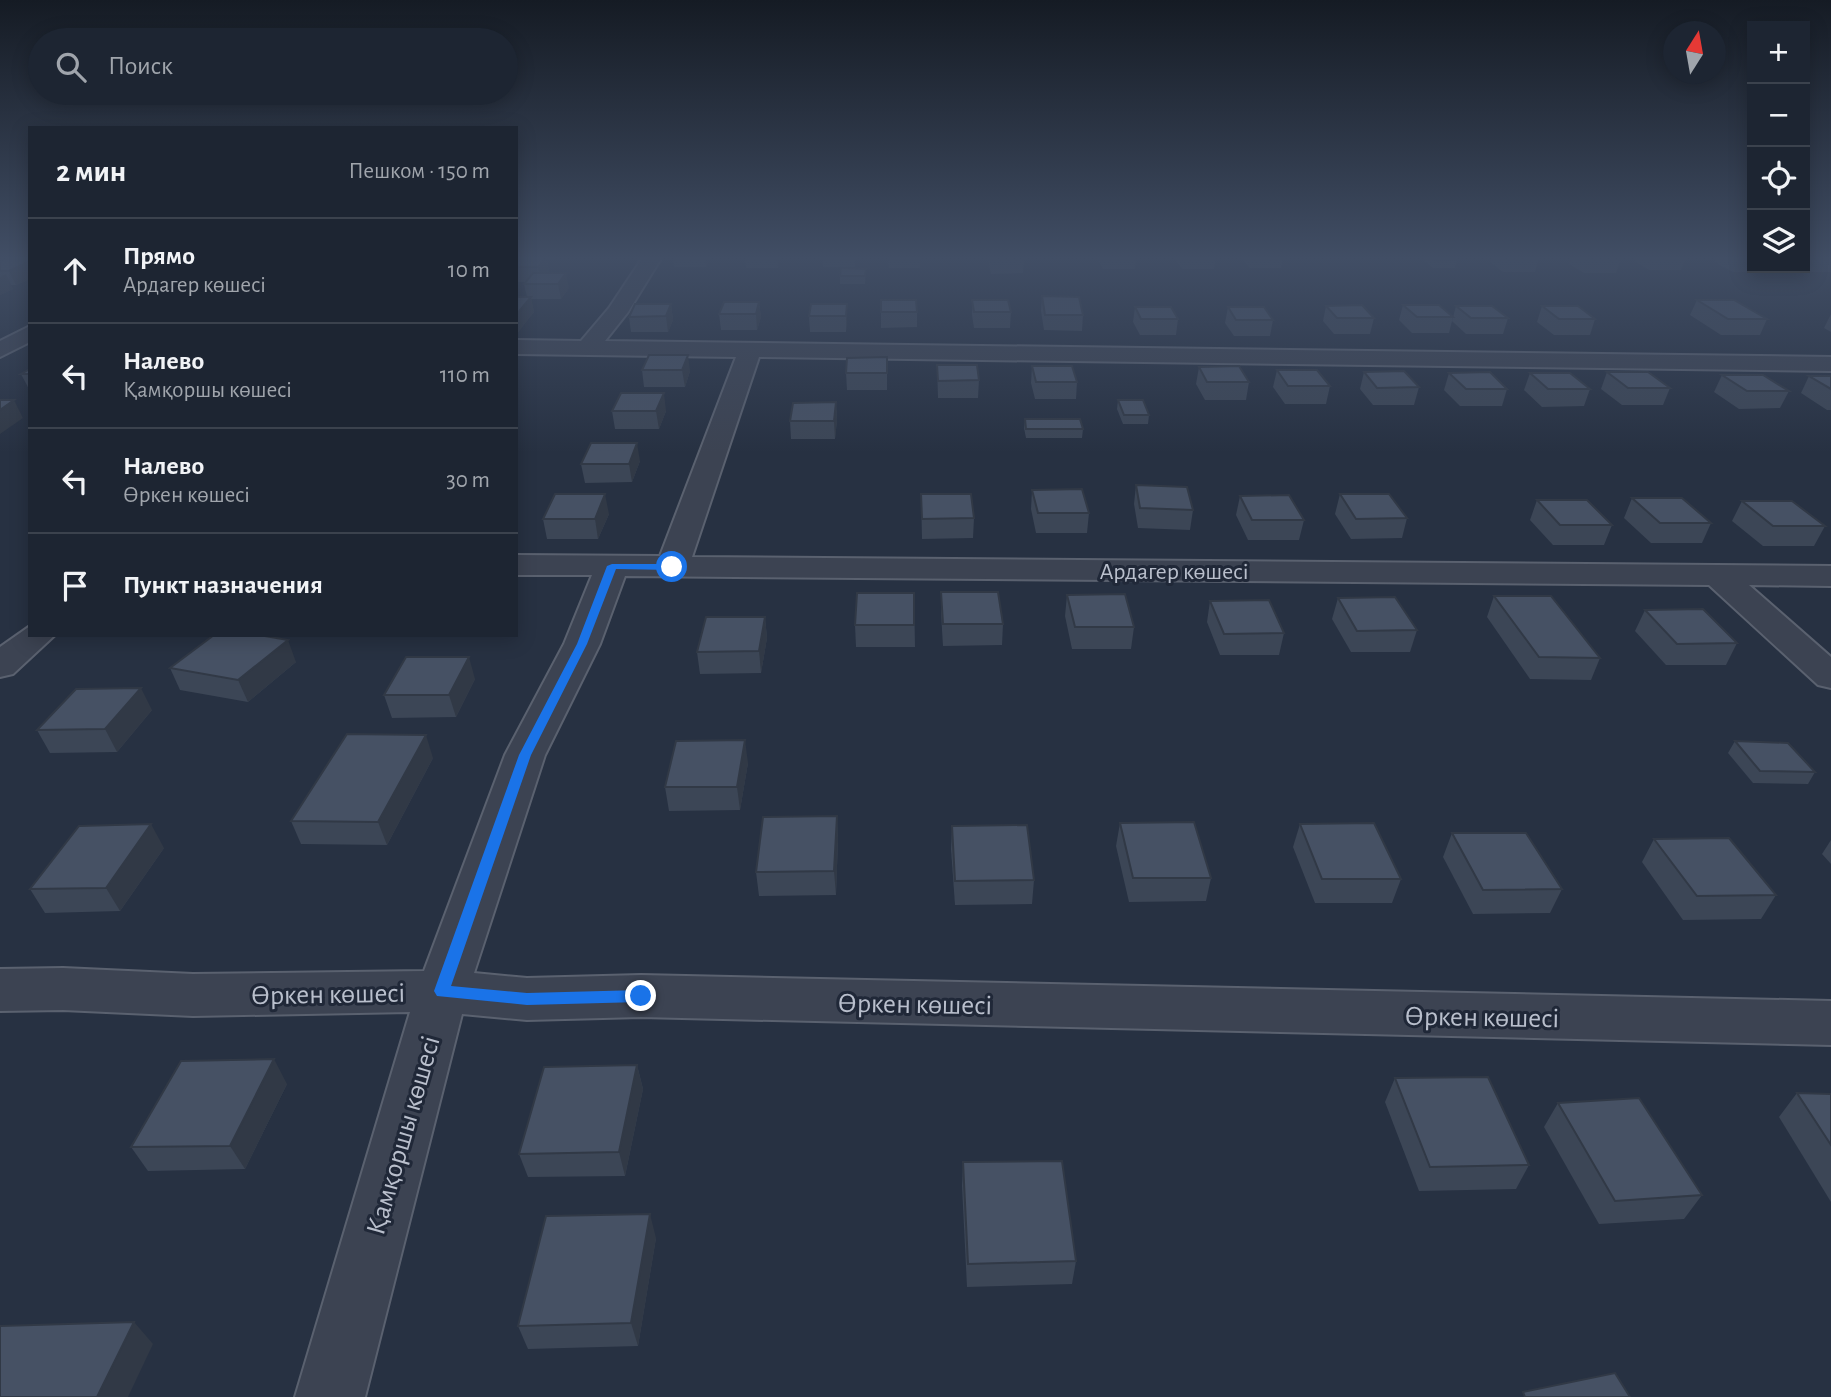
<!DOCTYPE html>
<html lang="ru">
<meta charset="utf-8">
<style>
:root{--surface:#1d2532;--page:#252d3a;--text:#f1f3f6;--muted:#a0a5ac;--line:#3b424d}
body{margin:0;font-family:"Alegreya Sans",sans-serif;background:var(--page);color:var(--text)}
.controls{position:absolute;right:21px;top:21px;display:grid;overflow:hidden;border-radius:0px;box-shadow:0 4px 18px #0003}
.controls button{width:63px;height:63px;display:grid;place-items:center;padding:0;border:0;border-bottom:2px solid var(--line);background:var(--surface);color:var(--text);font:35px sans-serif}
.compass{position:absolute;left:1663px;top:21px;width:63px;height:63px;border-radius:50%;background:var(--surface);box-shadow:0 4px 18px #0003;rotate:11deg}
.stop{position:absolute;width:21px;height:21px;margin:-16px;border:5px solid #1a73e8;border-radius:50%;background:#fff}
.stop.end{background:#1a73e8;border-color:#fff;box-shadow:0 2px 7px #0008}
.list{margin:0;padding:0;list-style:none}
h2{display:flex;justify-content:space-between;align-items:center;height:91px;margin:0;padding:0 28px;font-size:30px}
h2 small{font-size:23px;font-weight:400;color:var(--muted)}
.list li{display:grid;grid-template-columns:46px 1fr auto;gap:21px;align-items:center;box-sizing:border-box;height:105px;padding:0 28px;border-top:2px solid var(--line)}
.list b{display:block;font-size:26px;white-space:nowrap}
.list p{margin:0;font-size:23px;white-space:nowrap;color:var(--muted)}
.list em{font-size:23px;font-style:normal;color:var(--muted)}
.icon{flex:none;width:38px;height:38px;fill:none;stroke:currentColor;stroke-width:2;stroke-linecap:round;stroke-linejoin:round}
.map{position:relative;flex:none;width:1831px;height:1397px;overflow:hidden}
.search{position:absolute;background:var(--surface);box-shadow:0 4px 18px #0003;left:28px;top:28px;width:490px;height:77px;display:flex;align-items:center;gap:18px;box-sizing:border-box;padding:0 24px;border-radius:38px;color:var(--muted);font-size:26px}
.panel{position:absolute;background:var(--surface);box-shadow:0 4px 18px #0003;left:28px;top:126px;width:490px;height:511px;border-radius:0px}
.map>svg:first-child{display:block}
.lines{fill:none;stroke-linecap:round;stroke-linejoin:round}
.minor-casing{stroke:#5a616f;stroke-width:4}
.minor{fill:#3c4352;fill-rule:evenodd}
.wall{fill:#3c4656}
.shaded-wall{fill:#313946}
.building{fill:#465164;stroke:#313946;stroke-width:2}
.route{fill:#1a73e8}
.labels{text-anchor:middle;stroke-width:6;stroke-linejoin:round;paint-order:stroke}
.street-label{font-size:24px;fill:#b9bfcc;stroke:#202838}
.near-street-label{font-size:28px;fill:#b9bfcc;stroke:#202838}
</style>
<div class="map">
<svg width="1831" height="1397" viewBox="0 0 1831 1397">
<rect width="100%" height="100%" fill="#273142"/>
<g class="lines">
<defs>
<g id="minor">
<polygon points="643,257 662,257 628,312 605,341 1831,357 1831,371 759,357 692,557 1831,566 1831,586 1749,585 1831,657 1831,688 1818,685 1709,585 625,576 600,644 545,755 474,973 527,978 641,975 1831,1001 1831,1045 641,1017 527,1020 462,1014 365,1397 295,1397 410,1012 193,1016 63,1010 0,1011 0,969 63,968 193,974 424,971 505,755 564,644 592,575 516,575 516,555 660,556 736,357 516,354 516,340 581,341 609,308"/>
<polygon points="30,326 30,342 0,357 0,341"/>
<polygon points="30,626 30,635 55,635 13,674 0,677 0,647"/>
</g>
</defs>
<use href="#minor" class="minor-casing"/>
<use href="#minor" class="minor"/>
</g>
<g class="wall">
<polygon points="516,257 557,257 555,259 547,259 549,271 548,273 569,288 561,299 531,299 534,312 516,334 516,297 527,297 524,284 526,282 516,282"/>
<polygon points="673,257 710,257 706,267 674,267"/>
<polygon points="745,257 780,257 778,268 746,268"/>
<polygon points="822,257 855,257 855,267 823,267"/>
<polygon points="888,257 920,257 920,268 889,268"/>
<polygon points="990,257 1024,257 1023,273 991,274 989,264"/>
<polygon points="1098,257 1136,257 1135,269 1103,269 1098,260"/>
<polygon points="1176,257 1216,257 1214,269 1182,269 1176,260"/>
<polygon points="1242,257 1283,257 1281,268 1250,268 1242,258"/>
<polygon points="1424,257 1453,257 1457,260 1455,268 1433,268 1423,260"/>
<polygon points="1491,257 1539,257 1535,272 1503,272 1490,262"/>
<polygon points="1571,257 1618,257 1621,259 1616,273 1584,273 1569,264"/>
<polygon points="1634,257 1686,257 1681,270 1649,270 1633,260"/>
<polygon points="1716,257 1752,257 1752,268 1767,268 1765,272 1733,272 1714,262"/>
<polygon points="1805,257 1831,257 1831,272 1805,272 1796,268 1805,268"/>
<polygon points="0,261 30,279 16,285 11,285 13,289 0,295"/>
<polygon points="866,269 865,284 840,284 840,276"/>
<polygon points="1042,296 1083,315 1082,331 1044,330 1041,311"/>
<polygon points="881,300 917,312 917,327 881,328"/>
<polygon points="972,300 1011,312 1010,328 974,328 972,315"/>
<polygon points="1697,300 1767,319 1760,335 1721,335 1690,315"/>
<polygon points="759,302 761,317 757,330 721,330 719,314"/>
<polygon points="671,304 673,320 668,332 631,332 629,317"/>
<polygon points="847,304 847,319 846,332 810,332 809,316"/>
<polygon points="1403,305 1453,317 1449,333 1412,333 1399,320"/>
<polygon points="1326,306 1374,318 1370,334 1334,334 1323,321"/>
<polygon points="1456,306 1508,318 1503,334 1466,334 1452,321"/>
<polygon points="1542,306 1595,319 1590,335 1554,335 1537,322"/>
<polygon points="1135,307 1178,319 1176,335 1140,335 1133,322"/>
<polygon points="1228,307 1273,320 1270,336 1234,336 1225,323"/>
<polygon points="1831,314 1831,332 1824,328"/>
<polygon points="649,355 690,371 685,387 644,387 642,370"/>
<polygon points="887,357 887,390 847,390 846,373"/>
<polygon points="937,365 979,380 978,398 938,398"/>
<polygon points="1032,366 1077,382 1076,399 1035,399 1031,383"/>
<polygon points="1199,367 1249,382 1246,400 1205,400 1196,384"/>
<polygon points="30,369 30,391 21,374"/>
<polygon points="1277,370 1330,386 1326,404 1285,404 1273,387"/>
<polygon points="1364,372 1419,387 1414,405 1373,405 1360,389"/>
<polygon points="1607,372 1670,388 1663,405 1622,405 1601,389"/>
<polygon points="1449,373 1507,389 1502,406 1460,406 1444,390"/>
<polygon points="1530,373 1590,389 1584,406 1542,407 1524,390"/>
<polygon points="1722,375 1789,391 1780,408 1739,409 1714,392"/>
<polygon points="1809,376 1831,376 1831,410 1827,410 1801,393"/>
<polygon points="1118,400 1149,415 1148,424 1123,424 1117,409"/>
<polygon points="836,402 837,420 835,439 791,439 790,421"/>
<polygon points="612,411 666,411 659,429 615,429"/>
<polygon points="1025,419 1083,429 1082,438 1026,438 1024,428"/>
<polygon points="640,461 632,482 585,483 581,464"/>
<polygon points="1136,485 1193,510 1190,530 1138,528 1134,504"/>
<polygon points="1032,490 1089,513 1087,533 1036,533 1031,509"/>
<polygon points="921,494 974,518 973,538 922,539"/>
<polygon points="1340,494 1407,518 1402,538 1351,539 1335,514"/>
<polygon points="1240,496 1304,520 1299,540 1248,540 1236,515"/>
<polygon points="1632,498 1711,523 1702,543 1651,543 1624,518"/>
<polygon points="1537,500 1612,525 1604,545 1553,545 1530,520"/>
<polygon points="1742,501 1825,526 1814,546 1763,546 1732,521"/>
<polygon points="609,514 598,539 547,539 543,519"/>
<polygon points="941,592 1003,624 1002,645 943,646 941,613"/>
<polygon points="914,593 915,647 856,647 855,625"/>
<polygon points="1067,595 1134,627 1131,649 1072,649 1065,616"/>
<polygon points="1494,596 1600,658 1591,680 1530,679 1487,617"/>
<polygon points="1338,598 1417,630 1410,652 1351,652 1332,619"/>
<polygon points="1210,601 1284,633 1279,655 1220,655 1207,622"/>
<polygon points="1645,610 1737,643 1726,665 1666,665 1635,631"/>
<polygon points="765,617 767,638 761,673 700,674 697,652"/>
<polygon points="296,662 248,702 180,690 170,668"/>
<polygon points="475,679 456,717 392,718 384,695"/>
<polygon points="152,710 117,752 50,753 37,730"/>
<polygon points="1735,741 1815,772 1808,784 1753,783 1728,753"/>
<polygon points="433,758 387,845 301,844 291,821"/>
<polygon points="748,763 740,810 669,811 665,787"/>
<polygon points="837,816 838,840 836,895 759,896 756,872"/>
<polygon points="1120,823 1211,878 1206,901 1129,902 1116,846"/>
<polygon points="1300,824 1401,879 1392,903 1315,903 1293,847"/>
<polygon points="952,826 1034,880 1032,904 955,905 951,849"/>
<polygon points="1452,833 1562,889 1550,913 1473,914 1443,857"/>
<polygon points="1654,839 1776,895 1761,919 1683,920 1642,862"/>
<polygon points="1831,840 1831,864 1822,854"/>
<polygon points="164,848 120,911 45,913 30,889"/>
<polygon points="637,1065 643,1089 625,1176 528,1177 519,1154"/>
<polygon points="1395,1078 1529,1165 1516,1189 1419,1191 1385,1102"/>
<polygon points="287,1084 245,1169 148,1171 131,1147"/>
<polygon points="1797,1093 1831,1094 1831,1202 1779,1117"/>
<polygon points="1558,1103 1702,1195 1684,1219 1599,1224 1544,1127"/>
<polygon points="963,1162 1076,1261 1072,1284 967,1287 962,1186"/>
<polygon points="656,1238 638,1346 528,1349 518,1326"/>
</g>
<g class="shaded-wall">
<polygon points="546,257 549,271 541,282 538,267"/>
<polygon points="705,257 710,258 706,267"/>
<polygon points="777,257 780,257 778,268"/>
<polygon points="30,261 30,279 16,285 9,271"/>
<polygon points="566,273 569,288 561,299 558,284"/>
<polygon points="6,274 13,289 0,295 0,277"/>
<polygon points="531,297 534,312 517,334 516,315"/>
<polygon points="759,302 761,317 757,330 756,314"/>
<polygon points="671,304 673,320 668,332 666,316"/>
<polygon points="847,304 847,319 846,332 846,316"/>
<polygon points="688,355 690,371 685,387 682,370"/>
<polygon points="664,393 666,411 659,429 656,411"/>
<polygon points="14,400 23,418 0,434 0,410"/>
<polygon points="836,402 837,420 835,439 834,421"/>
<polygon points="637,443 640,461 632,482 629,464"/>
<polygon points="605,494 609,514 598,539 595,519"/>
<polygon points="765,617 767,638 761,673 759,651"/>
<polygon points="288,640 296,662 248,702 238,680"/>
<polygon points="469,657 475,679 456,717 449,695"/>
<polygon points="141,688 152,710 117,752 105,729"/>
<polygon points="426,735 433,758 387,845 378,822"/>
<polygon points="745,740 748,763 740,810 737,787"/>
<polygon points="837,816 838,840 836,895 834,871"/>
<polygon points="151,824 164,848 120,911 106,888"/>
<polygon points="274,1059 287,1084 245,1169 230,1146"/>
<polygon points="637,1065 643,1089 625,1176 619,1152"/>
<polygon points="650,1214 656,1238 638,1346 631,1323"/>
<polygon points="134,1322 153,1344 128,1397 97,1397"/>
</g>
<g class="building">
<polygon points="8,257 30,257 30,261 9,271 0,271 0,261"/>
<polygon points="516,257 546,257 538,267 516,267"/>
<rect x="992" y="257" width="32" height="2"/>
<polygon points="1431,257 1453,257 1457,260 1435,261"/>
<polygon points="1507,257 1539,257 1507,258"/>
<polygon points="1586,257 1618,257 1621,259 1589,259"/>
<polygon points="1810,257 1831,257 1831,258 1811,258"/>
<polygon points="841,268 866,269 865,276 840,276"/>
<polygon points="533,273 566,273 558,284 524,284"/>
<polygon points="1042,296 1079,297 1083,315 1045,315"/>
<polygon points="516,297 531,297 516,315"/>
<polygon points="881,300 916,300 917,312 881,312"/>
<polygon points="972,300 1008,300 1011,312 974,312"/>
<polygon points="1697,300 1734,300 1767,319 1728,319"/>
<polygon points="724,302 759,302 756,314 719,314"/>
<polygon points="635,304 671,304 666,316 629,317"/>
<polygon points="811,304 847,304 846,316 809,316"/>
<polygon points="1362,305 1374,318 1337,318 1326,306"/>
<polygon points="1403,305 1439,305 1453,317 1417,317"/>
<polygon points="1456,306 1492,306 1508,318 1471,318"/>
<polygon points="1542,306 1578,306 1595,319 1559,319"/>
<polygon points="1135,307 1171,307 1178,319 1141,319"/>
<polygon points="1228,307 1264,307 1273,320 1236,320"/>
<polygon points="649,355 688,355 682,370 642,370"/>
<polygon points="887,357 887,373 846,373 847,358"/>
<polygon points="937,365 977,365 979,380 938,381"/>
<polygon points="1032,366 1072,366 1077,382 1036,382"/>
<polygon points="1239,366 1249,382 1207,382 1199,367"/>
<polygon points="30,369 30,374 21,374"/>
<polygon points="1277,370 1317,370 1330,386 1288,386"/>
<polygon points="1404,371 1419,387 1377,388 1364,372"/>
<polygon points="1490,372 1507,389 1466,389 1449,373"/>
<polygon points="1607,372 1648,372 1670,388 1628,388"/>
<polygon points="1530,373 1570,373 1590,389 1548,389"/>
<polygon points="1722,375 1763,375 1789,391 1747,391"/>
<polygon points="1809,376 1831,376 1831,389"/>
<polygon points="621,393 664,393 656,411 612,411"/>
<polygon points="0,400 14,400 0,410"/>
<polygon points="1118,400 1143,400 1149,415 1124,415"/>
<polygon points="836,402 834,421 790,421 793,403"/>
<polygon points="1025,419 1080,419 1083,429 1026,429"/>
<polygon points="591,443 637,443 629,464 581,464"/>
<polygon points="1136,485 1187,487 1193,510 1140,508"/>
<polygon points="1082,489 1089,513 1038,513 1032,490"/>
<polygon points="555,494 605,494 595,519 543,519"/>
<polygon points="921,494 971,494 974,518 922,519"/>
<polygon points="1340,494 1389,494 1407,518 1356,519"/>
<polygon points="1289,495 1304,520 1252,520 1240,496"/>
<polygon points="1632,498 1682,498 1711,523 1660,523"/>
<polygon points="1537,500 1587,500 1612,525 1560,525"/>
<polygon points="1742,501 1792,501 1825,526 1773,526"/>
<polygon points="941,592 998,592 1003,624 943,624"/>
<polygon points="857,593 914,593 914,625 855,625"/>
<polygon points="1125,594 1134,627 1075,627 1067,595"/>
<polygon points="1494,596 1551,596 1600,658 1539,657"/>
<polygon points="1395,597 1417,630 1357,631 1338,598"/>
<polygon points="1269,600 1284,633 1224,634 1210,601"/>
<polygon points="1703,609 1737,643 1677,644 1645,610"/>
<polygon points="706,617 765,617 759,651 697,652"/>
<polygon points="214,635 259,635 288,640 238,680 170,668"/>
<polygon points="406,657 469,657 449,695 384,695"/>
<polygon points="141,688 105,729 37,730 76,689"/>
<polygon points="347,734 426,735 378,822 291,821"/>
<polygon points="745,740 737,787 665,787 676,741"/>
<polygon points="1735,741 1788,743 1815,772 1760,771"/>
<polygon points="837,816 834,871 756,872 763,817"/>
<polygon points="1194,822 1211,878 1133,878 1120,823"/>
<polygon points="1374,823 1401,879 1322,879 1300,824"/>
<polygon points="151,824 106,888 30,889 79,826"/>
<polygon points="1027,825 1034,880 955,881 952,826"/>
<polygon points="1452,833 1526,833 1562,889 1483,890"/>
<polygon points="1729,838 1776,895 1697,896 1654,839"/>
<polygon points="274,1059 230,1146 131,1147 181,1061"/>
<polygon points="637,1065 619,1152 519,1154 544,1067"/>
<polygon points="1488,1077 1529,1165 1430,1167 1395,1078"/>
<polygon points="1797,1093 1831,1094 1831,1145"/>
<polygon points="1639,1098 1702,1195 1615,1201 1558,1103"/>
<polygon points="1062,1161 1076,1261 968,1264 963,1162"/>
<polygon points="650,1214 631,1323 518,1326 546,1216"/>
<polygon points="134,1322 97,1397 0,1397 0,1326"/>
<polygon points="1615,1373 1630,1397 1525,1397 1523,1392"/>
</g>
<linearGradient id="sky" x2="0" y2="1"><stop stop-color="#151b24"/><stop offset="0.57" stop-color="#414e65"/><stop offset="1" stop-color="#414e65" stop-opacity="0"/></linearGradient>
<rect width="1831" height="453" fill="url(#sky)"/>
<polygon class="route" points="612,564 672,564 677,567 672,570 616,569 587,644 531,755 451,986 527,993 641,990 649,996 641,1002 527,1005 437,996 434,991 519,755 577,644 607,566"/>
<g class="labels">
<g class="street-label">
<text x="1174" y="579">Ардагер көшесі</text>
</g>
<g class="near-street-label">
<text transform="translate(328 993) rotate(-1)" y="10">Өркен көшесі</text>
<text transform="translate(915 1003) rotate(1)" y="10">Өркен көшесі</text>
<text transform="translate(1482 1016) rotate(1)" y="10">Өркен көшесі</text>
<text transform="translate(402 1135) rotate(-74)" y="10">Қамқоршы көшесі</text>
</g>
</g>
</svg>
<div class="controls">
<button>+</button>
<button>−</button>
<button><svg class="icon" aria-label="locate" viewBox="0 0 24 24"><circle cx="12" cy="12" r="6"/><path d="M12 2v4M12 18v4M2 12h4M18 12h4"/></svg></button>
<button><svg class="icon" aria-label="layers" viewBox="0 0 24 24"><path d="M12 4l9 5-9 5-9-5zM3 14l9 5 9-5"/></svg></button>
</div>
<svg class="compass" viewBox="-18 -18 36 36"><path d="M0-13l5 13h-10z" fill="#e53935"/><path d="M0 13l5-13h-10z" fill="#a0a5ac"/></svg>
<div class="stop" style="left:672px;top:567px"></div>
<div class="stop end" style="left:641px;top:996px"></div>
<div class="search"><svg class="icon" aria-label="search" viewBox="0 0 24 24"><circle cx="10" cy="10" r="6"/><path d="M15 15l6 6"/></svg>Поиск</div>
<section class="panel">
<h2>2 мин<small>Пешком · 150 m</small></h2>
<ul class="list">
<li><svg class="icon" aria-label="ahead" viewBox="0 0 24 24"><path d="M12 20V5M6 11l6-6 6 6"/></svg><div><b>Прямо</b><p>Ардагер көшесі</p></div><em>10 m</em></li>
<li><svg class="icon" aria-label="left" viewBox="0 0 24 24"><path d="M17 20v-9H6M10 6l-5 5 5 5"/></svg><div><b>Налево</b><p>Қамқоршы көшесі</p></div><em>110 m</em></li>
<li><svg class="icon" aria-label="left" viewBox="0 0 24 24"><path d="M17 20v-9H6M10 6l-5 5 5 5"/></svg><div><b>Налево</b><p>Өркен көшесі</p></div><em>30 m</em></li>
<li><svg class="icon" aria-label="arrive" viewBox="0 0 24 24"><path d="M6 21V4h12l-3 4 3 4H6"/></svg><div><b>Пункт назначения</b></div></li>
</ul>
</section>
</div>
